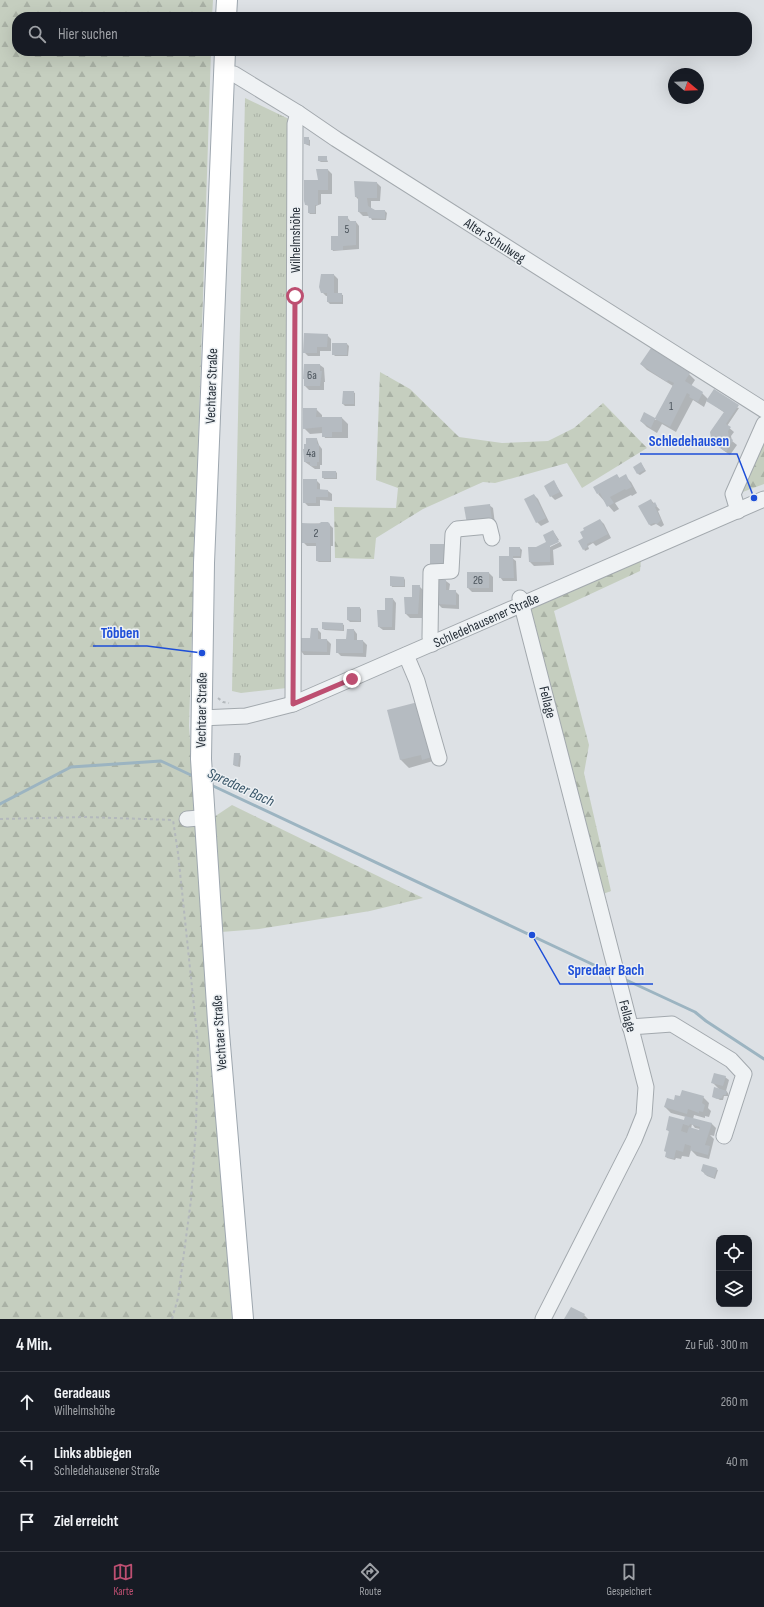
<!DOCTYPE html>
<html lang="de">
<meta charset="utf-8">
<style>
:root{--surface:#171b24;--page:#20242c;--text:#f1f3f6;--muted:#9ea1a6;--line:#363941;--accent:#bd4f71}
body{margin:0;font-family:"Sofia Sans Condensed",sans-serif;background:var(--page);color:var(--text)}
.controls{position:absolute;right:12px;bottom:12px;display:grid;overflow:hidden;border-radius:8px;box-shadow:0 4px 16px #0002}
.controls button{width:36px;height:36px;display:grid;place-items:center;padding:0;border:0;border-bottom:1px solid var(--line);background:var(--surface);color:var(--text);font:20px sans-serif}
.compass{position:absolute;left:668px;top:68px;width:36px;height:36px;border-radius:50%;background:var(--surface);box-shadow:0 4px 16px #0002;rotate:109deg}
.stop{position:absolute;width:12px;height:12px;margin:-9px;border:3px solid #bd4f71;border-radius:50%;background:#fff}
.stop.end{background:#bd4f71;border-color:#fff;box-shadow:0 1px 4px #0008}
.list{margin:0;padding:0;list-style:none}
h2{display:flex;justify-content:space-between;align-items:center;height:52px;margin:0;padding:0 16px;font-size:17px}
h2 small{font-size:13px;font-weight:400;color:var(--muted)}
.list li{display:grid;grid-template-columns:26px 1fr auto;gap:12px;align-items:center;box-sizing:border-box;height:60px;padding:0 16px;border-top:1px solid var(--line)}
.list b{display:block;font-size:15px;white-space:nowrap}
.list p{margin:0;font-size:13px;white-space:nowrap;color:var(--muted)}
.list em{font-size:13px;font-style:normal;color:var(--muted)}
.icon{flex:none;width:22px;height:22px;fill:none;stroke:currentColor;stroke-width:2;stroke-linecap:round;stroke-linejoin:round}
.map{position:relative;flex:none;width:764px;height:1319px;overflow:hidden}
.search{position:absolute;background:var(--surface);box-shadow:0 4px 16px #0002;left:12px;right:12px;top:12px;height:44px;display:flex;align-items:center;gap:10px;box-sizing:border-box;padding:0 14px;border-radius:16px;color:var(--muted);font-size:15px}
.sheet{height:232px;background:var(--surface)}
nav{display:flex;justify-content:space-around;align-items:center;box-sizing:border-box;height:56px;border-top:1px solid var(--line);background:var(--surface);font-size:11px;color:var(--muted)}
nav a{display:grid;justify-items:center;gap:2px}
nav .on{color:var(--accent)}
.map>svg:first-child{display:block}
.grass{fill:url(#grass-tufts)}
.forest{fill:url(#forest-firs)}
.shadow{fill:#0003;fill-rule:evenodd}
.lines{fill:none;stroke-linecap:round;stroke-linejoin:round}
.stream{stroke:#9cb4c1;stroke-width:3}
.building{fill:#b5bbc1;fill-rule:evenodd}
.minor-casing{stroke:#a3a9ae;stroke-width:17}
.major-casing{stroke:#9ea7af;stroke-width:22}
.path{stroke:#b3b8bc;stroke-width:2;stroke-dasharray:3 3;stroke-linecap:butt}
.minor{stroke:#eff2f4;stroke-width:15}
.major{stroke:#fff;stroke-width:20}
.route{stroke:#bd4f71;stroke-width:5}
.labels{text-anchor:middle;stroke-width:3;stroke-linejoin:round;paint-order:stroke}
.number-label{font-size:12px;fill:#4b545c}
.street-label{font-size:14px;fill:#28313a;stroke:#ecf0f3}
.water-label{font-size:15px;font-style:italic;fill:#385568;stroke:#ecf0f3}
.leader{fill:none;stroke:#1d4ed8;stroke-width:1.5}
.callout-dot{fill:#1d4ed8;stroke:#ecf0f3;stroke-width:1.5}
.callout-label{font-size:15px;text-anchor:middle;font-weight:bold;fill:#1d4ed8;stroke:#ecf0f3;stroke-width:3;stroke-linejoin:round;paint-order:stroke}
</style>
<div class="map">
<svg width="764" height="1319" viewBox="0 0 764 1319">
<defs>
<pattern id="grass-tufts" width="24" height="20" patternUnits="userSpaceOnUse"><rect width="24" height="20" fill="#c5cebf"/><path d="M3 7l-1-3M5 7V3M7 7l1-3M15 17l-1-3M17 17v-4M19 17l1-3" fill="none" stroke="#a9b1a5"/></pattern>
<pattern id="forest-firs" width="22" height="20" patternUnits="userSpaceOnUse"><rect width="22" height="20" fill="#c5cebf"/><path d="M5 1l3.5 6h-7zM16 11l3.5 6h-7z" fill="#a9b1a5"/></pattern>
</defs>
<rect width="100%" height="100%" fill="#dde1e5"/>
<polygon class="grass" points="245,98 289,119 287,688 241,693 232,691"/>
<g class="forest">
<polygon points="0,0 213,0 212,17 17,17 17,51 211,51 189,726 232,1319 0,1319"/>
<polygon points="380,372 410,389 459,437 502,443 548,441 574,428 603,403 647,448 582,488 567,463 495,483 483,482 423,509 376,538 374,559 335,558 334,507 396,508 398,488 376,480"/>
<polygon points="764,436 764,484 740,493"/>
<polygon points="641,559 640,571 554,611 589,745 584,773 611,891 603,894 529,609"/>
<polygon points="232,805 423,898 370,911 259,929 221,932 214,817"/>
</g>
<g class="shadow">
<polygon points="305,138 310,140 310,146 305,144"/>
<polygon points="326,157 328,162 321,162 319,161"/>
<polygon points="328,170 332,174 332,194 321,194 321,204 316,206 316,214 310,214 309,213 309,206 306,205 319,181"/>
<polygon points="355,183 377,183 381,187 380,201 371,201 371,209 374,211 385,211 387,213 386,220 372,220 370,216 363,216 359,212 359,200 356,197 356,193 355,191"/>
<polygon points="347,217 351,222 356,222 359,226 359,249 333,251 332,249"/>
<polygon points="334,275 338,279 338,294 343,295 343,304 330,304 328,302 328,296 326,296 322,292"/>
<polygon points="327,335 331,339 331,351 320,351 320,356 308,356 304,352"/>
<polygon points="347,344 349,346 348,356 335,356 333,354"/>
<polygon points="641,364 689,374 695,380 691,386 702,393 708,399 739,408 727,426 734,432 731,436 732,441 737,445 730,455 713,443 725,413 707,400 704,407 693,400 676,432 662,424 657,433 647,427 641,421 645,414 656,420 673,386 647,370"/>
<polygon points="305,365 320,365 324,368 325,382 324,382 324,390 309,390 305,386"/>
<polygon points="353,392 355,393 355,406 345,406 343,404"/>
<polygon points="316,409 322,415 322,418 342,418 348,424 348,438 325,438 323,433 310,434 304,428"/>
<polygon points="317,439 319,445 322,449 322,465 320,465 320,469 315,469 305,462"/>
<polygon points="641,463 646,471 640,475 638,474"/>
<polygon points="336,472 337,473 337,479 324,479 323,477"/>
<polygon points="617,475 620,479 625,476 631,482 637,493 632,496 631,495 615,503 619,509 614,512 598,494"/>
<polygon points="316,480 320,484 320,490 328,491 332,494 332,501 320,500 320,506 308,506 304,502"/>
<polygon points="554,482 563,496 555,500 551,496"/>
<polygon points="534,495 538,499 549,522 541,526 537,522"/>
<polygon points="651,500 660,510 658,511 664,525 661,527 656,524 651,526 650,525"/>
<polygon points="489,505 493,508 495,524 471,528"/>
<polygon points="600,520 604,524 611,538 596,546 593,543 588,546 589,549 585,551 584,549 584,539"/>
<polygon points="328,523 333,528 333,546 331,546 331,562 319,562 317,561 317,546 307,546 303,542 303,524"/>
<polygon points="553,531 559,540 550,545 550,547 560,542 562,546 553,550 554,565 534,566 530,562 537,549 548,542"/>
<polygon points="520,548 522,550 521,558 512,558 516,561 517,581 503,581 500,577 510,557"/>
<polygon points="489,573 493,577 493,592 472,592 468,588"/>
<polygon points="404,578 405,580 405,587 392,587 391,585"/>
<polygon points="446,581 450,584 449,591 455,591 459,595 459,609 442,608 438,604"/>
<polygon points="419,586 423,590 422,618 410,618 406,614"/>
<polygon points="393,599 396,603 395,630 383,630 379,627"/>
<polygon points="360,608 361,609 361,622 350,622 348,620"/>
<polygon points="342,624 344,625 344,631 325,630 323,629"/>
<polygon points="317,629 321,633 321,640 327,640 331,644 330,655 304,655 301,651 311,639"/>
<polygon points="354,630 357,634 357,641 363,641 367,645 366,657 341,656 337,652 347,640"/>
<polygon points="388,711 443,764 437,765 433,761 409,768 401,760"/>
<polygon points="239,754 241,756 240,767 235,766 234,765"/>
<polygon points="725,1077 729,1080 726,1091 728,1093 728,1096 724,1096 723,1100 720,1100 713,1096 719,1089 713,1083"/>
<path d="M703,1097l6,6 -1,5 3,3 -2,6 -4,-1v2l-11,-3 -1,4 19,5 4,4 -2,8 -4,-1 4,4 -5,20 -12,-3 -6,-6 -2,7 -7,-1 -1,3 -5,-1 -1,2 -8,-2 -1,-2 4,-23 -3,-4 17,-8 2,-4 -15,-4 -6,-6 10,-6zM692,1124l3,4 5,1v2l-9,-2z"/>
<polygon points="716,1169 718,1170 715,1179 707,1176 702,1171"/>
<polygon points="584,1315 588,1319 565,1319"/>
</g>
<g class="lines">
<g class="stream">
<polyline points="209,784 611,973"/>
<polyline points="0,804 71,767 161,761 195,777"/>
<polyline points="624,979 695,1012 706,1021 764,1059"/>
</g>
</g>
<g class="building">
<rect x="304" y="137" width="5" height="7"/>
<rect x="318" y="156" width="9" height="5"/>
<polygon points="316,169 328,169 328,190 318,190 318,205 315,205 315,213 308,213 308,205 305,205 304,201 304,180 318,180"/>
<polygon points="354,181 377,182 377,198 367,198 368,206 375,210 385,210 385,219 369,218 367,212 358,212 358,197 355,197"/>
<polygon points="338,216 348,216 348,221 356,221 356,245 343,246 343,250 331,250 331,236 338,236"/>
<polygon points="321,274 334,274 334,293 342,293 342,302 327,302 327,293 321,293 319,287"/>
<polygon points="304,333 328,334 327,347 317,347 317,353 303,353"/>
<rect x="332" y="343" width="15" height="12"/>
<polygon points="651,348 690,373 685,381 703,392 698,402 689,397 690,395 687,393 670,427 655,419 651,428 640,421 644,412 655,418 674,383 668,380 667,382 640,364"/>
<polygon points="304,364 320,364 320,371 322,371 320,386 304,386 304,379 303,379"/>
<polygon points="714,389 739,405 726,424 731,427 728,431 729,437 733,440 726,452 714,443 712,444 710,432 724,412 706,401"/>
<polygon points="343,391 354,391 354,404 342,404"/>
<polygon points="303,408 317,408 316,417 342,417 342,432 332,432 332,437 322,437 322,427 303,429"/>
<polygon points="306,438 317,438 317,444 319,444 319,462 317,462 317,466 310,466 310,462 304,462 303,449 304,449 304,444 306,444"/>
<polygon points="641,462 645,470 637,474 633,467"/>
<rect x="322" y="471" width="14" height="7"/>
<polygon points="617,474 619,478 626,474 632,487 626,490 625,489 610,497 614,503 607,507 600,493 597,494 593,487"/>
<polygon points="303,479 317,479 317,489 328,490 328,497 316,497 316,503 303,503"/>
<polygon points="554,480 560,492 550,497 544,486"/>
<polygon points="534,494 546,518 536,523 524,499"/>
<polygon points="651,499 653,504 655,502 657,506 655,507 661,520 657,524 654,523 649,525 638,506"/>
<polygon points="490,504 492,521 467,524 464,507"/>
<polygon points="600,519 608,534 591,543 591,542 587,544 588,547 583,550 578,541 583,538 580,532 584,530 583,528"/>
<polygon points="321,522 328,522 330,524 330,561 316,561 316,543 302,543 302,523 319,524"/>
<polygon points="553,530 559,542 550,546 550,562 529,562 528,547 536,547 546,542 543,535"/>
<rect x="430" y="544" width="16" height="20"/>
<polygon points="509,547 520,547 520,556 513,556 514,578 499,578 499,556 509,556"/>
<rect x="467" y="572" width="22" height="16"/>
<polygon points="390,576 404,577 404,586 390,586"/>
<polygon points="437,579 446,580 446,590 456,590 456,605 437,604"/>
<polygon points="412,585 420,585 418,614 405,614 404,597 412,597"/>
<polygon points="385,598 393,598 392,627 378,627 377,610 385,610"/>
<polygon points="347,607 360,607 360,621 347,620"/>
<polygon points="322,622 343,623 343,630 322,629"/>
<polygon points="311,628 318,628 318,639 327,639 327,652 300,651 300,638 310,638"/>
<polygon points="347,629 354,629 354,640 363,640 363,653 336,653 336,639 346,639"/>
<polygon points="418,702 432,757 422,760 421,755 400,760 387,710"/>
<polygon points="234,753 240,753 238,766 233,765"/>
<polygon points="714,1073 726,1076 723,1086 711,1083"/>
<polygon points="714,1087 727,1091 726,1095 723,1095 722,1098 717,1099 712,1097"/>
<polygon points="682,1090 704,1096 702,1103 705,1105 703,1112 699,1111 699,1113 688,1109 687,1114 664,1107 667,1098 674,1100 675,1095 680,1096"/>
<path d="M669,1116l15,4 1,-4 27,7 -7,22 5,1 -2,9 -18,-5 1,-4 -6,-2 -2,8 -7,-2 -2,9 -9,-2 1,-5 -2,-1 5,-20 -3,-1zM683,1124l6,2 1,-2 10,3 -1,3 -10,-3 -2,6 -6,-2z"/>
<polygon points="703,1164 717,1168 714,1178 704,1174 705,1173 701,1171"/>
<polygon points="571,1307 585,1314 582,1319 564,1319"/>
</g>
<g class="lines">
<defs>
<g id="minor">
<polyline points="224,73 234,74 298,113 336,139 764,410"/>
<polyline points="738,511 733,494 764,424"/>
<polyline points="520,598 646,1087 644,1115 634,1140 543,1319"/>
<polyline points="432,644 430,637 431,572 451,571 453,534 457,529 489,526 492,538"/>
<polyline points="406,655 417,681 439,758"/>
<polyline points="293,704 295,124 298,113"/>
<polyline points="201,718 246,716 293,704 764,499"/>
<polyline points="187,819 199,818"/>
<polyline points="630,1027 672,1024 731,1060 744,1074 724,1136"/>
</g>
<g id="major">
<polyline points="226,17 227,0"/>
<polyline points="225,51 204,563 201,759 218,1021 243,1319"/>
</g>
</defs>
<use href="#minor" class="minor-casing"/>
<use href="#major" class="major-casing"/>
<g class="path">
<polyline points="218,698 223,702 229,703"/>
<polyline points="0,819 85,817 173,820"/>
<polyline points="172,1319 178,1298 191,1200 196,1126 198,1045 178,853 173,820"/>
</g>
<use href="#minor" class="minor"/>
<use href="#major" class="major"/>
</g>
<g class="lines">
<polyline class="route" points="295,296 293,704 352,679"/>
</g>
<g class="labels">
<g class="number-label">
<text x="347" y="233">5</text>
<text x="312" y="379">6a</text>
<text x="671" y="410">1</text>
<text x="311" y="457">4a</text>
<text x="316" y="537">2</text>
<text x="478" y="584">26</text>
</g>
<g class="street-label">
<text transform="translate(295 240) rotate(-90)" y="5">Wilhelmshöhe</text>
<text transform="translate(495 240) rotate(33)" y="5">Alter Schulweg</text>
<text transform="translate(211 386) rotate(-88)" y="5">Vechtaer Straße</text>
<text transform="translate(486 620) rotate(-24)" y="5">Schledehausener Straße</text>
<text transform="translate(548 702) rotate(76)" y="5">Fellage</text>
<text transform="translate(201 710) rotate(-89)" y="5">Vechtaer Straße</text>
<text transform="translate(628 1016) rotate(75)" y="5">Fellage</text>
<text transform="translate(219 1033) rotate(-94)" y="5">Vechtaer Straße</text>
</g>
<g class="water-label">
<text transform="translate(241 787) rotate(25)" y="5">Spredaer Bach</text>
</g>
</g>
<path class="leader" d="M754 498L737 454H640M202 653L147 646H93M532 935L560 984H653"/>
<g class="callout-dot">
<circle cx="754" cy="498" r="4"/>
<circle cx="202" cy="653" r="4"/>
<circle cx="532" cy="935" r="4"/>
</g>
<g class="callout-label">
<text x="689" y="446">Schledehausen</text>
<text x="120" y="638">Többen</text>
<text x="606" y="975">Spredaer Bach</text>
</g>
</svg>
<div class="controls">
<button><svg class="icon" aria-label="locate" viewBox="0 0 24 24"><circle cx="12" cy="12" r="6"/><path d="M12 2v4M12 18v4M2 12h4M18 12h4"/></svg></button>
<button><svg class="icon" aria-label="layers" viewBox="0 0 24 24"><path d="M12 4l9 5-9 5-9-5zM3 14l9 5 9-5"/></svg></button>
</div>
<svg class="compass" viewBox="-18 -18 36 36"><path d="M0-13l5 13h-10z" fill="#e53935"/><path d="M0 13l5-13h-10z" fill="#9ea1a6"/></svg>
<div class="stop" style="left:295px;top:296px"></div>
<div class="stop end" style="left:352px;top:679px"></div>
<div class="search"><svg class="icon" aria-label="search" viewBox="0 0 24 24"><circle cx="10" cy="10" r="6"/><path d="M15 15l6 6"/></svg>Hier suchen</div>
</div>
<section class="sheet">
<h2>4 Min.<small>Zu Fuß · 300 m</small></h2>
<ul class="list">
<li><svg class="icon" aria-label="ahead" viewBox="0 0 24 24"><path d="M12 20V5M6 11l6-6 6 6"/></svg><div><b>Geradeaus</b><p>Wilhelmshöhe</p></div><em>260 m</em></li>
<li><svg class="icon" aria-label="left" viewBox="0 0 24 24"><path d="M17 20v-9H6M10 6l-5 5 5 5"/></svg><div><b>Links abbiegen</b><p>Schledehausener Straße</p></div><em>40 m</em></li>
<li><svg class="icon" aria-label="arrive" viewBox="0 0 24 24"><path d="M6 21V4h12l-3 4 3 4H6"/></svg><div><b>Ziel erreicht</b></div></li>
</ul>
</section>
<nav>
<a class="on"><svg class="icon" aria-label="map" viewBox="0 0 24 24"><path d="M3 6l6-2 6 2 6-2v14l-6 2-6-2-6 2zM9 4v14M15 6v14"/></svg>Karte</a>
<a><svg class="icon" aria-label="directions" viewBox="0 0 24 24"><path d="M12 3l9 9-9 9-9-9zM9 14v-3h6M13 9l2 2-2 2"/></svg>Route</a>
<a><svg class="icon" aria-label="saved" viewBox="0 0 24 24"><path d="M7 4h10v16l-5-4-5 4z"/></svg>Gespeichert</a>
</nav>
